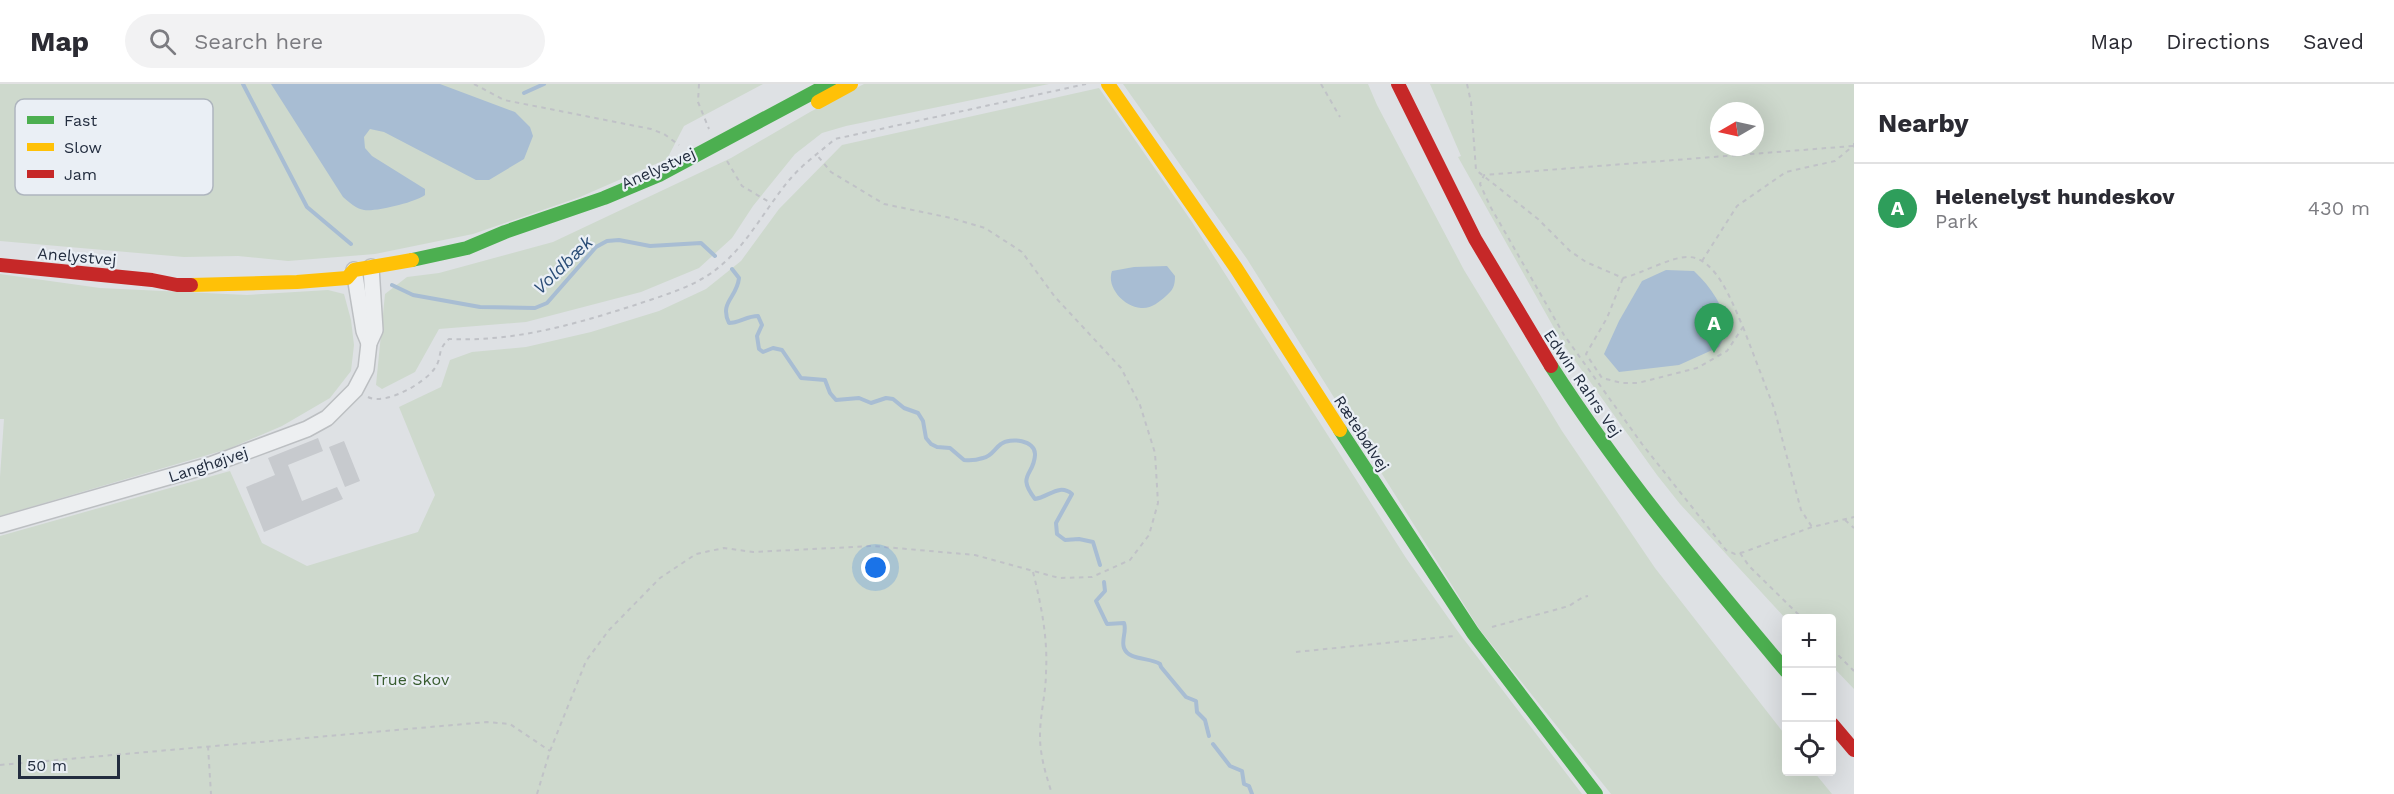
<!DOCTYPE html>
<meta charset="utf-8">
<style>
:root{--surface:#fff;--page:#f2f2f3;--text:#2b2b33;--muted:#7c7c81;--line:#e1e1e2;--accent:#646c79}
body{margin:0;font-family:"Work Sans",sans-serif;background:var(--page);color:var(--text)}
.controls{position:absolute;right:18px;bottom:18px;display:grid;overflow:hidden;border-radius:6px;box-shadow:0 6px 24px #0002}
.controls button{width:54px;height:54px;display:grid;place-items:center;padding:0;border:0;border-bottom:2px solid var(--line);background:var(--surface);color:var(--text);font:30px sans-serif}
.compass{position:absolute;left:1710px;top:18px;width:54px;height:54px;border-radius:50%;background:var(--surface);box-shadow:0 6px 24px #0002;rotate:261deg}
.scale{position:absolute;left:18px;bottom:15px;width:102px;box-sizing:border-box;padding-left:6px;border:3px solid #232d3f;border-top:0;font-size:16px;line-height:21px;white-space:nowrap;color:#232d3f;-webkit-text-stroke:4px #eaeff5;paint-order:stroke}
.you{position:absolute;left:876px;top:484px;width:21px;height:21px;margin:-15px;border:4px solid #fff;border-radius:50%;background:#1a73e8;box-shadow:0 0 0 9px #1a73e833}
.badge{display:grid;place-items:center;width:39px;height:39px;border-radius:50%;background:var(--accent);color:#fff;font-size:20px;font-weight:700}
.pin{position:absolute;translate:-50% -50px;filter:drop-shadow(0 2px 3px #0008)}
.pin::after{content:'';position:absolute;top:32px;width:21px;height:18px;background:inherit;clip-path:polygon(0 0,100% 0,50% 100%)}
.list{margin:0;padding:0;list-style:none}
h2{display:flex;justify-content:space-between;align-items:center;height:78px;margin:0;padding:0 24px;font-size:26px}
h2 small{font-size:20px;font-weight:400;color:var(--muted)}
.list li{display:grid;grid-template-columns:39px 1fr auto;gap:18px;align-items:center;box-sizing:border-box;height:90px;padding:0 24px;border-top:2px solid var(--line)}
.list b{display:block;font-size:22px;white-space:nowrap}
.list p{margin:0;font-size:20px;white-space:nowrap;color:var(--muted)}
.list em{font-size:20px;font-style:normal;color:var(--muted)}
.icon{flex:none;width:33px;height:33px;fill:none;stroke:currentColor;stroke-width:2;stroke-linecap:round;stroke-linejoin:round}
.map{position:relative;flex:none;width:1854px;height:710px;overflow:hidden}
header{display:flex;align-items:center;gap:36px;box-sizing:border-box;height:84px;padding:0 30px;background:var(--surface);border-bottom:2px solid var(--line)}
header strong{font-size:28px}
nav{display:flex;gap:33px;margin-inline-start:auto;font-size:21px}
.search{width:420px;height:54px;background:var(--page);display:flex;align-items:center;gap:15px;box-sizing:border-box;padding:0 21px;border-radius:33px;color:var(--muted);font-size:22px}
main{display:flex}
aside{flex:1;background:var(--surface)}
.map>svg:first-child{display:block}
.green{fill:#ced9cd;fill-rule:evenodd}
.water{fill:#a8bdd3}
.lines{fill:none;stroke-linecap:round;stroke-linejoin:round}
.stream{stroke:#a8bdd3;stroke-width:4}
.building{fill:#c7cace}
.street-casing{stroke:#bcbfc2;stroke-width:18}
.path{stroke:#c0c2c7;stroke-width:2;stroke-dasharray:4.5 4.5;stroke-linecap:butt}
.street{stroke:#edeff1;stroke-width:15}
.fast{stroke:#4caf50;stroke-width:14}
.slow{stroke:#ffc107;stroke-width:14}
.jam{stroke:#c62828;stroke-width:14}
.labels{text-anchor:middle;stroke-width:4.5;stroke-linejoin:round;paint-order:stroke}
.street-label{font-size:16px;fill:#232d3f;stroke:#eaeff5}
.park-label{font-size:16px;fill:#385c2f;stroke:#eaeff5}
.water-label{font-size:18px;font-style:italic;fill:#2a4c76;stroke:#eaeff5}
.key{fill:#eaeff5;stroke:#aeb5be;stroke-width:1.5}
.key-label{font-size:16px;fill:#232d3f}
</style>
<header>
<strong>Map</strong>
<div class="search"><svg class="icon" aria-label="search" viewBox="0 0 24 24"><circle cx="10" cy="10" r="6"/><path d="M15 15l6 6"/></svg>Search here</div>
<nav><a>Map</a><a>Directions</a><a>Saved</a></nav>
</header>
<main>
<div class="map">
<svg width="1854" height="710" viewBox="0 0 1854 710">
<rect width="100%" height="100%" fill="#dee1e4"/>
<g class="green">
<polygon points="0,0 763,0 684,42 667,75 580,113 473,150 375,170 288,177 238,172 184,173 0,157"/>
<polygon points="864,0 1049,0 846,42 822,49 795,70 753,122 732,154 699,184 641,208 526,238 439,245 415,288 382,305 376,301 385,210 407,193 439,189 553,158 731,74 810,28"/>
<polygon points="1123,0 1368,0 1377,21 1464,186 1562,347 1655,484 1786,652 1786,688 1814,688 1832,710 1611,710 1480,546 1247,175"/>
<path d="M1430,0h424v605l-22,-23v-48l-46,1 -106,-115 -23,-29 -94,-131 -105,-187 3,-1zM1719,27h36v36h-36z"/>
<polygon points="1099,4 1192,138 1406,474 1459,549 1582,710 0,710 0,452 230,387 262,459 307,482 418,448 435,411 399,323 441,303 450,276 472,268 526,263 591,248 659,227 706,205 741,177 779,125 842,61"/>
<polygon points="0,190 100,204 247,211 328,206 344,210 351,236 354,261 351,287 330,314 282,342 228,365 0,432 0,393 4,335 0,335"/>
</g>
<g class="water">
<path d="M271,0h169l75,28 15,15 3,9 -9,23 -35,21h-13l-92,-48 -14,-3 -6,8 1,11 7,8 53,33v6c-9,7 -49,17 -61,15 -8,-1 -15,-8 -21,-13z"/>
<path d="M1167,182l8,10c0,10 -2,14 -9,20 -7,6 -15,13 -25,12 -17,-1 -35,-21 -29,-37l22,-4z"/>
<path d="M1666,186l28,1c18,17 28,34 35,57l-10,19 -40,18 -60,7 -15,-18 15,-33 23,-40z"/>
</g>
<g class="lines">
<g class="stream">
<polyline points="243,0 307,123 351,160"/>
<polyline points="524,9 544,0"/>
<path d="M732,185l7,9c-2,20 -20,24 -10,45 10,0 18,-7 29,-7l4,9 -5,11 2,13 4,3 10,-4 9,2 19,28 24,2 5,13 6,7 23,-2 12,5 15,-5 7,1 11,9 14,5 5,8 3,17 5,6 6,3 13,1 14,12c7,1 13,0 19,-2 9,-2 11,-9 18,-14 9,-7 35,-4 34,11 -1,21 -19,19 0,44 14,-2 24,-16 37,-5l-16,29 1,11 8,6 14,-1 14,3 7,23"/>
<polyline points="392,201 413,211 480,223 535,224 547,219 596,163 607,157 619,156 650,162 701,159 715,172"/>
<path d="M1104,498l1,9 -9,10 11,23 17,-1c3,8 -3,17 0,25 5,13 26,9 36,16l1,3 25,30 10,4 1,11 8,8 4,16"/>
<polyline points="1213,660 1230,682 1242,687 1244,700 1249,702 1252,710"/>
</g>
</g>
<g class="building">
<polygon points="318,354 323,367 288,381 302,417 337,403 343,415 264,448 246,403 275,391 268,374"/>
<polygon points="344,357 360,397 345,403 329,363"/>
</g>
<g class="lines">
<defs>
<g id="street">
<polyline points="354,186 364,247 369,259"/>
<polyline points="0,441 210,381 307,345 327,334 355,306 366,285 369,259 375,246 371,183"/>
</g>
</defs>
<use href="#street" class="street-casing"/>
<g class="path">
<polyline points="474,0 504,16 651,45 664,50 679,61"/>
<polyline points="699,0 698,18 709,45"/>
<polyline points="1321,0 1340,33"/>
<path d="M1467,0l4,18 5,68 62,49 32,32 16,11 37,16c18,-4 49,-22 66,-21 28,1 44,48 54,70l-16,24 -30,17 -59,15h-16l-20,-5 -16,-24 21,-36 16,-40"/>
<polyline points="1854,59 1854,67"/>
<polyline points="1853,62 1484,91 1480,100 1490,122 1564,251 1642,360 1726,466 1735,470 1744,468 1812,443 1854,433"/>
<polyline points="727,77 742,102 771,119"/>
<polyline points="1702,177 1737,122 1786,88 1835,77 1853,62"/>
<polyline points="1743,243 1774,324 1801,426 1812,443"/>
<path d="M368,313c17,9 57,-14 67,-29 8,-12 1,-17 14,-29 64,3 123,-14 183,-33 29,-10 64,-19 87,-39 30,-24 47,-60 72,-89 13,-15 29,-26 44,-39l251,-55"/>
<polyline points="1845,436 1854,444"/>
<polyline points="1740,469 1749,482 1802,534"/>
<path d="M1033,488c8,32 15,66 13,100 0,21 -6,42 -6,64 0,20 6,39 12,58"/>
<polyline points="1492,543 1569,522 1583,513 1588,512"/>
<polyline points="1832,565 1854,587"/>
<polyline points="1296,568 1454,552"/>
<polyline points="208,662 211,710"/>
<polyline points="0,681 487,638 510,640 550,667"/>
<polyline points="537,710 550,667 586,577 609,546 660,494 696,470 724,464 753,468 873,462 975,471 1059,494 1092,493 1130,476 1149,451 1158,419 1155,369 1140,321 1121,284 1055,213 1022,168 985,144 951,134 884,120 831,88 816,70"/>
</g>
<use href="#street" class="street"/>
<g class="fast">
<polyline points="412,176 467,164 505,148 604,114 659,91 829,0"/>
<path d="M1551,282c70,109 152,206 235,305"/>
<polyline points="1340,346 1473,549 1596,710"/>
</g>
<g class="slow">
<polyline points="1108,0 1236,184 1340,346"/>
<polyline points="818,18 851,0"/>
<polyline points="191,201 297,198 347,194 354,186 412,176"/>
</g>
<g class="jam">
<polyline points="1398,0 1475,155 1551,282"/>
<polyline points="0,181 152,196 177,201 191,201"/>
<polyline points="1832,640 1854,666"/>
</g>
</g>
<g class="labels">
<g class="street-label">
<text transform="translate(658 84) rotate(-24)" y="6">Anelystvej</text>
<text transform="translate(77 172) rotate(5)" y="6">Anelystvej</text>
<text transform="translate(1583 299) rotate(56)" y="6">Edwin Rahrs Vej</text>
<text transform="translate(1362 349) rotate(57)" y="6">Rætebølvej</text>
<text transform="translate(208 380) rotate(-18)" y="6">Langhøjvej</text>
</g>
<g class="park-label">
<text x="411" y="601">True Skov</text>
</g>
<g class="water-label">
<text transform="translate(563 181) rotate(-44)" y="6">Voldbæk</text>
</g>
</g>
<rect x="15" y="15" width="198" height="96" rx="9" class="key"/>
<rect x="27" y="32" width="27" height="8" fill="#4caf50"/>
<rect x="27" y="59" width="27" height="8" fill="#ffc107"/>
<rect x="27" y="86" width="27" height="8" fill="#c62828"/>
<g class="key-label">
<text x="64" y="42">Fast</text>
<text x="64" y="69">Slow</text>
<text x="64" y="96">Jam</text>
</g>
</svg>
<div class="controls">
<button>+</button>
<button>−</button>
<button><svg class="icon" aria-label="locate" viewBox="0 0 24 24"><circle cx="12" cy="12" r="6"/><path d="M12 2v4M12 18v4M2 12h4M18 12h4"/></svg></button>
</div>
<svg class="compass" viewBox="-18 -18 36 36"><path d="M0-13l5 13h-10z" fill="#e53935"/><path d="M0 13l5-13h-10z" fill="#7c7c81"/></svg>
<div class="scale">50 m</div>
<div class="you"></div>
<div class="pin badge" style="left:1714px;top:269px;background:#2e9e5b">A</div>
</div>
<aside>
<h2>Nearby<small></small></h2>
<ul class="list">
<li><span class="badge" style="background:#2e9e5b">A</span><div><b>Helenelyst hundeskov</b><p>Park</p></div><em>430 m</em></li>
</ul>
</aside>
</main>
